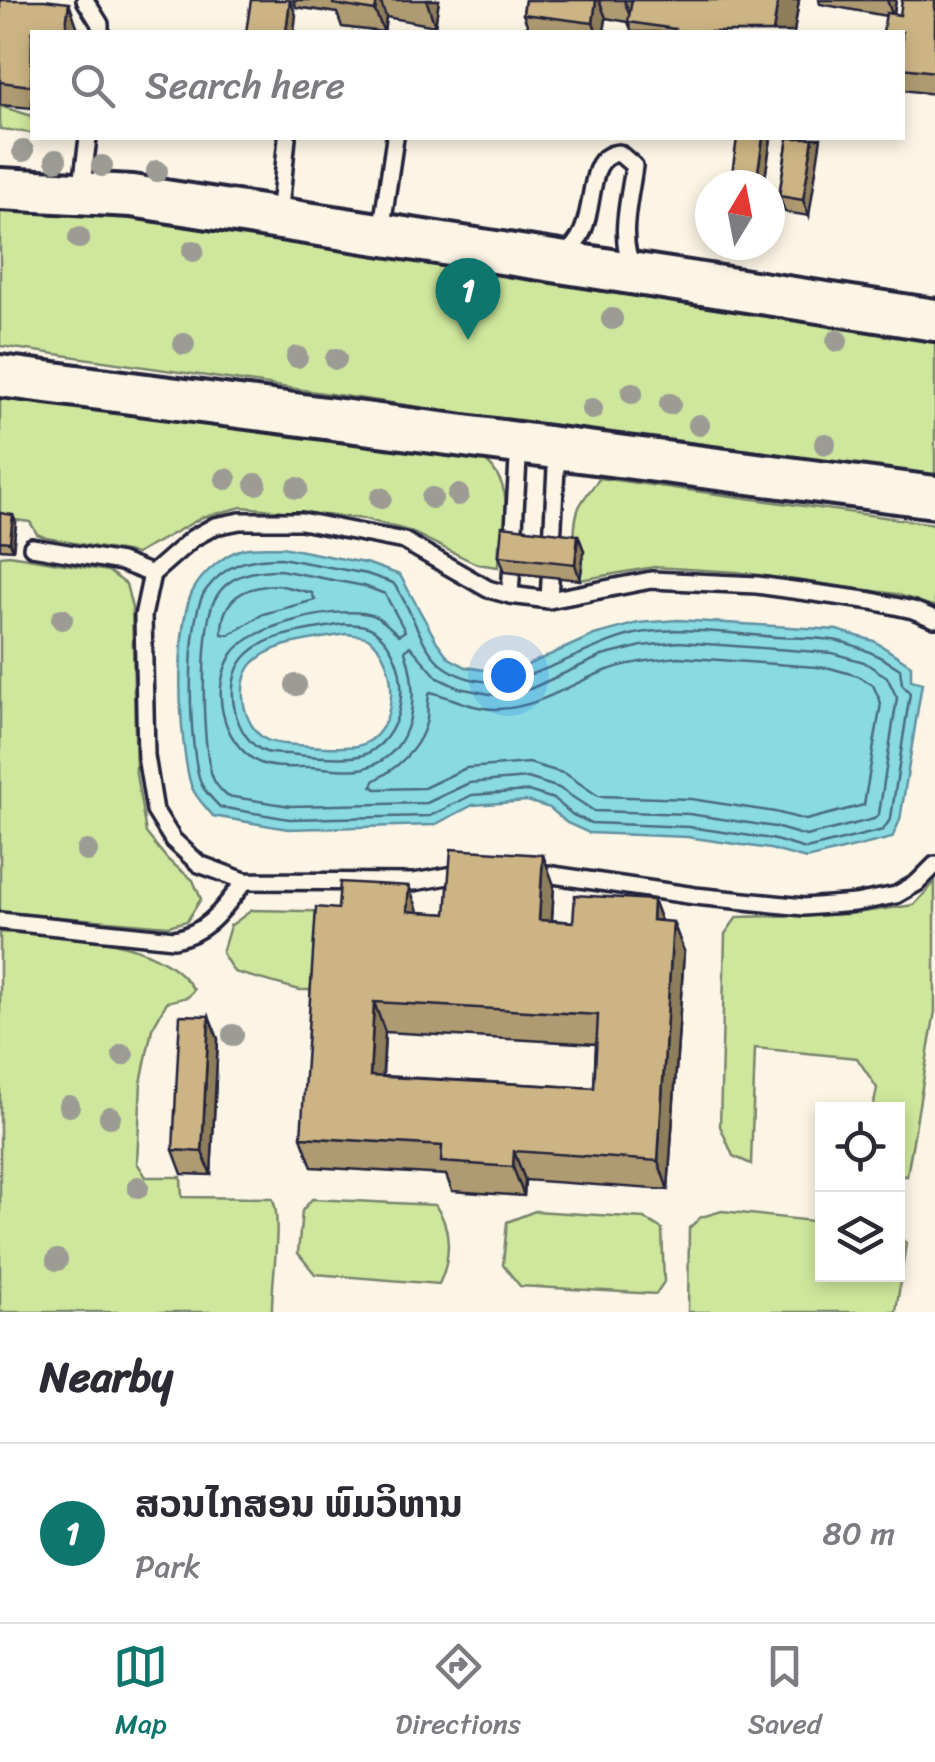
<!DOCTYPE html>
<meta charset="utf-8">
<style>
:root{--surface:#fff;--page:#f2f2f3;--text:#2b2b33;--muted:#7c7c81;--line:#e1e1e2;--accent:#0f766e}
body{margin:0;font-family:Sriracha,"Noto Sans Lao",sans-serif;background:var(--page);color:var(--text)}
.controls{position:absolute;right:30px;bottom:30px;display:grid;overflow:hidden;border-radius:0px;box-shadow:0 5px 15px #0003}
.controls button{width:90px;height:90px;display:grid;place-items:center;padding:0;border:0;border-bottom:2px solid var(--line);background:var(--surface);color:var(--text);font:50px sans-serif}
.compass{position:absolute;left:695px;top:170px;width:90px;height:90px;border-radius:50%;background:var(--surface);box-shadow:0 5px 15px #0003;rotate:10deg}
.you{position:absolute;left:508px;top:675px;width:35px;height:35px;margin:-25px;border:8px solid #fff;border-radius:50%;background:#1a73e8;box-shadow:0 0 0 15px #1a73e833}
.badge{display:grid;place-items:center;width:65px;height:65px;border-radius:50%;background:var(--accent);color:#fff;font-size:32px;font-weight:700}
.pin{position:absolute;translate:-50% -82px;filter:drop-shadow(0 2px 5px #0008)}
.pin::after{content:'';position:absolute;top:52px;width:35px;height:30px;background:inherit;clip-path:polygon(0 0,100% 0,50% 100%)}
.list{margin:0;padding:0;list-style:none}
h2{display:flex;justify-content:space-between;align-items:center;height:130px;margin:0;padding:0 40px;font-size:42px}
h2 small{font-size:32px;font-weight:400;color:var(--muted)}
.list li{display:grid;grid-template-columns:65px 1fr auto;gap:30px;align-items:center;box-sizing:border-box;height:180px;padding:0 40px;border-top:2px solid var(--line)}
.list b{display:block;font-size:38px;white-space:nowrap}
.list p{margin:0;font-size:32px;white-space:nowrap;color:var(--muted)}
.list em{font-size:32px;font-style:normal;color:var(--muted)}
.icon{flex:none;width:55px;height:55px;fill:none;stroke:currentColor;stroke-width:2;stroke-linecap:round;stroke-linejoin:round}
.map{position:relative;flex:none;width:935px;height:1312px;overflow:hidden}
.search{position:absolute;background:var(--surface);box-shadow:0 5px 15px #0003;left:30px;right:30px;top:30px;height:110px;display:flex;align-items:center;gap:25px;box-sizing:border-box;padding:0 35px;border-radius:0px;color:var(--muted);font-size:38px}
.sheet{height:310px;background:var(--surface)}
nav{display:flex;justify-content:space-around;align-items:center;box-sizing:border-box;height:140px;border-top:2px solid var(--line);background:var(--surface);font-size:28px;color:var(--muted)}
nav a{display:grid;justify-items:center;gap:5px}
nav .on{color:var(--accent)}
.map>svg:first-child{display:block}
.green{fill:#cee79c;stroke:#78846c;stroke-width:2.5}
.water{fill:#89dae1;stroke:#60909f;stroke-width:2.5;fill-rule:evenodd}
.lines{fill:none;stroke-linecap:round;stroke-linejoin:round}
.shore{stroke:#4b6c7d;stroke-width:2.5}
.service-casing{stroke:#22223b;stroke-width:22}
.tertiary-casing{stroke:#22223b;stroke-width:48}
.service{stroke:#fcf5e5;stroke-width:15}
.tertiary{stroke:#fcf5e5;stroke-width:40}
.tree{fill:#9c9c95}
.wall{fill:#af9b72;stroke:#22223b;stroke-width:2.5;fill-rule:evenodd}
.shaded-wall{fill:#8f7e5c;stroke:#22223b;stroke-width:2.5}
.building{fill:#ccb484;stroke:#22223b;stroke-width:2.5;fill-rule:evenodd}
</style>
<div class="map">
<svg width="935" height="1312" viewBox="0 0 935 1312">
<rect width="100%" height="100%" fill="#fcf5e5"/>
<filter id="ink" filterUnits="userSpaceOnUse"><feTurbulence type="fractalNoise" baseFrequency=".01" numOctaves="2"/><feDisplacementMap in="SourceGraphic" scale="20" xChannelSelector="R" yChannelSelector="G"/><feConvolveMatrix kernelMatrix="1 2 1 2 8 2 1 2 1" color-interpolation-filters="sRGB"/></filter>
<g filter="url(#ink)">
<g class="green">
<polygon points="0,106 32,116 32,133 0,129"/>
<polygon points="0,199 935,333 935,482 0,346"/>
<path d="M0,392l486,69c25,23 20,51 20,82l-7,1 -1,23 -21,-3 -68,-33 -44,-12 -123,-12 -39,10 -67,37 -90,-16 -9,-4 -7,-12 -30,-4z"/>
<path d="M600,478l335,46v83l-39,-13 -159,-22 -83,-5 -74,13 4,-28 -11,-2c4,-41 -1,-38 27,-72z"/>
<polygon points="9,555 108,571 126,584 132,608 136,774 146,833 168,860 193,880 201,899 187,921 168,926 0,912 0,556"/>
<polygon points="935,882 935,1011 907,1176 898,1176 898,1110 873,1109 877,1088 857,1058 755,1048 751,1164 733,1156 720,1126 725,934 737,917 848,914 914,905"/>
<polygon points="252,910 350,912 323,990 300,990 234,972 222,953 230,926"/>
<path d="M0,932c60,5 158,1 194,58l-6,7 -21,5 -15,27 -11,54 -4,80 9,14h35l1,20 90,1c11,19 -1,86 0,114h-272z"/>
<path d="M312,1199l123,6c17,22 16,54 4,79l-124,-10 -17,-21 4,-42z"/>
<polygon points="535,1211 644,1218 662,1229 664,1282 656,1294 520,1286 503,1265 507,1222"/>
<polygon points="722,1211 822,1222 822,1274 898,1274 898,1236 906,1243 896,1312 688,1312 689,1228 701,1217"/>
</g>
<path class="water" d="M282,547l87,17 31,11 37,67 12,16 17,9 30,5 27,-5 71,-32 44,-12 40,-3 159,10 37,11 37,24v15l11,3 -22,137 -8,18 -86,21 -36,-10 -83,-12 -98,-4 -22,-10 -17,-15 -23,-7 -54,4 -39,20 -146,4 -75,-13c-7,-9 -19,-20 -22,-31 -12,-39 -18,-164 4,-198 9,-15 31,-34 48,-38 12,-3 27,-1 39,-2zM346,634c7,1 16,1 22,4 33,21 32,100 -11,108 -19,3 -43,0 -62,-1 -9,-1 -22,-1 -30,-6 -22,-13 -30,-55 -13,-75 21,-23 65,-24 94,-30z"/>
<g class="lines">
<g class="shore">
<path d="M281,558l86,16 26,9c20,25 26,66 52,84 61,43 133,-23 195,-34 44,-7 92,1 137,4 20,1 41,0 61,4 23,5 42,15 62,28l2,15 8,9 -19,125 -8,12 -77,19 -34,-10 -83,-12 -98,-4 -18,-8 -19,-16 -26,-8 -56,4 -42,21 -141,3 -69,-12c-6,-6 -16,-16 -19,-24 -13,-33 -16,-166 5,-193 20,-27 43,-32 75,-32z"/>
<path d="M280,570l84,16 21,8 20,37 -6,4c-8,-6 -15,-15 -24,-19 -31,-13 -125,9 -143,38 -22,34 -11,88 26,108 15,7 37,5 53,5 17,1 38,5 54,1 52,-16 54,-75 40,-117l5,-5 28,32 21,10 36,7 35,-6 72,-33 40,-10 37,-4 153,11 32,9 23,15 10,21 -18,116 -5,5 -68,17 -31,-9 -86,-13 -95,-3 -35,-23 -31,-10 -59,5 -42,20 -137,3 -63,-10c-4,-4 -12,-11 -14,-18 -12,-28 -13,-149 1,-177 13,-27 40,-31 66,-31z"/>
<path d="M278,585l34,8 3,7 -52,14 -34,21 -7,-1c-1,-37 23,-48 56,-49z"/>
<path d="M344,624c10,1 22,0 30,6 39,28 36,104 -8,124 -16,7 -59,2 -77,0 -7,0 -16,0 -23,-2 -32,-12 -44,-68 -22,-94 22,-26 69,-28 100,-34z"/>
<path d="M678,657l152,11 28,8 15,9 8,18 -17,102 -58,15 -31,-8 -84,-13 -93,-3 -32,-22 -37,-11 -63,5 -42,20 -48,1 -4,-3 2,-5c23,-13 45,-31 52,-58 3,-10 0,-21 4,-31 22,5 43,18 68,17 41,-1 73,-26 110,-39 23,-8 46,-10 70,-13z"/>
</g>
<defs>
<g id="service">
<polyline points="85,0 100,24 100,32"/>
<polyline points="81,193 88,138"/>
<polyline points="279,218 287,138"/>
<polyline points="381,233 395,138"/>
<path d="M561,256c45,-24 16,-100 58,-103l15,13c-4,33 -17,73 0,104"/>
<polyline points="32,547 121,562 152,574"/>
<polyline points="510,595 519,444"/>
<polyline points="549,600 557,449"/>
<polyline points="533,872 695,896 804,907 855,903 896,895 917,883 935,865"/>
<polyline points="465,873 414,882 245,881 199,864 173,840 155,811 146,756 143,616 152,574 193,538 215,526 240,521 301,521 404,541 488,589 510,595 549,600 651,580 757,585 872,601 913,610 935,619"/>
<path d="M0,921l174,18c35,-6 50,-32 71,-58"/>
</g>
<g id="tertiary">
<polyline points="0,189 132,196 935,320"/>
<polyline points="0,376 935,497"/>
</g>
</defs>
<use href="#service" class="service-casing"/>
<use href="#tertiary" class="tertiary-casing"/>
<use href="#service" class="service"/>
<use href="#tertiary" class="tertiary"/>
</g>
<g class="tree">
<circle cx="23" cy="151" r="11"/>
<circle cx="56" cy="160" r="11"/>
<circle cx="102" cy="166" r="11"/>
<circle cx="157" cy="171" r="11"/>
<circle cx="79" cy="238" r="11"/>
<circle cx="193" cy="251" r="11"/>
<circle cx="612" cy="319" r="11"/>
<circle cx="837" cy="341" r="11"/>
<circle cx="184" cy="344" r="11"/>
<circle cx="297" cy="357" r="11"/>
<circle cx="336" cy="359" r="11"/>
<circle cx="632" cy="393" r="11"/>
<circle cx="670" cy="404" r="11"/>
<circle cx="592" cy="409" r="11"/>
<circle cx="699" cy="425" r="11"/>
<circle cx="825" cy="444" r="11"/>
<circle cx="226" cy="479" r="11"/>
<circle cx="256" cy="484" r="11"/>
<circle cx="297" cy="488" r="11"/>
<circle cx="458" cy="495" r="11"/>
<circle cx="381" cy="498" r="11"/>
<circle cx="432" cy="498" r="11"/>
<circle cx="62" cy="619" r="11"/>
<circle cx="296" cy="685" r="11"/>
<circle cx="87" cy="851" r="11"/>
<circle cx="233" cy="1035" r="11"/>
<circle cx="123" cy="1055" r="11"/>
<circle cx="69" cy="1106" r="11"/>
<circle cx="110" cy="1117" r="11"/>
<circle cx="138" cy="1187" r="11"/>
<circle cx="57" cy="1260" r="11"/>
</g>
<g class="wall">
<polygon points="0,0 77,26 32,32 32,108 0,105"/>
<polygon points="293,0 439,0 435,26 386,17 384,32 342,27 337,13 296,7"/>
<polygon points="525,0 799,0 794,32 632,32 628,22 606,18 604,32 530,32 523,14"/>
<polygon points="819,0 896,0 894,14 900,15 935,0 935,94 902,90 902,32 886,16 820,4"/>
<polygon points="771,138 764,185 732,185 731,181"/>
<polygon points="788,138 809,216 785,212 779,196"/>
<polygon points="0,513 16,523 13,550 0,549"/>
<polygon points="578,535 584,551 580,580 505,572 499,556"/>
<path d="M554,885l-2,35 21,2 80,-22 8,21 23,30 -16,239 -143,-10 -1,16 -72,-5 -6,-16 -134,-8 -11,-30 117,-225 28,2zM385,1032l211,12 -2,44 -211,-12z"/>
<polygon points="209,1016 218,1039 211,1175 182,1174 173,1150"/>
</g>
<g class="shaded-wall">
<polygon points="290,0 296,15 294,32 286,32"/>
<polygon points="377,0 380,0 386,17 384,32 375,11"/>
<polygon points="427,0 439,0 435,26 427,2"/>
<polygon points="596,0 599,0 606,18 604,32 597,32 593,23"/>
<polygon points="624,0 635,0 632,22"/>
<polygon points="778,0 799,0 794,32 773,32"/>
<polygon points="887,0 896,0 893,17"/>
<polygon points="69,3 77,26 76,32 65,32"/>
<polygon points="763,138 771,138 764,185 756,185"/>
<polygon points="813,138 821,138 809,216 803,200"/>
<polygon points="13,515 16,523 13,550 10,542"/>
<polygon points="578,535 584,551 580,580 575,564"/>
<polygon points="543,855 554,885 550,949 539,920"/>
<polygon points="409,886 420,916 407,911"/>
<polygon points="653,900 664,929 652,920"/>
<polygon points="673,922 684,951 668,1190 658,1161"/>
<polygon points="374,1002 385,1032 381,1105 370,1076"/>
<polygon points="209,1016 218,1039 211,1175 202,1152"/>
<polygon points="514,1151 525,1180 524,1196 513,1167"/>
</g>
<g class="building">
<polygon points="0,0 44,0 69,3 65,32 32,32 31,86 0,82"/>
<polygon points="251,0 290,0 286,32 246,32"/>
<polygon points="334,0 377,0 375,11 333,4"/>
<polygon points="525,0 596,0 593,23 523,14"/>
<polygon points="632,0 778,0 773,32 674,32 675,29 628,22"/>
<polygon points="902,0 935,0 935,72 902,68 902,32 883,32 886,13 900,15"/>
<polygon points="737,138 763,138 756,184 731,181"/>
<polygon points="788,138 813,138 803,200 779,196"/>
<polygon points="0,513 13,515 10,542 0,541"/>
<polygon points="502,526 578,535 575,564 499,556"/>
<path d="M451,849l92,6 -4,65 34,2 2,-27 78,5 -1,20 21,2 -15,239 -144,-10 -1,16 -72,-5 1,-16 -141,-9 15,-230 22,2 2,-27 69,4 -2,25 39,3zM374,1002l224,13 -4,73 -224,-12z"/>
<polygon points="180,1015 209,1016 202,1152 173,1150"/>
</g>
</g>
</svg>
<div class="controls">
<button><svg class="icon" aria-label="locate" viewBox="0 0 24 24"><circle cx="12" cy="12" r="6"/><path d="M12 2v4M12 18v4M2 12h4M18 12h4"/></svg></button>
<button><svg class="icon" aria-label="layers" viewBox="0 0 24 24"><path d="M12 4l9 5-9 5-9-5zM3 14l9 5 9-5"/></svg></button>
</div>
<svg class="compass" viewBox="-18 -18 36 36"><path d="M0-13l5 13h-10z" fill="#e53935"/><path d="M0 13l5-13h-10z" fill="#7c7c81"/></svg>
<div class="you"></div>
<div class="pin badge" style="left:468px;top:340px">1</div>
<div class="search"><svg class="icon" aria-label="search" viewBox="0 0 24 24"><circle cx="10" cy="10" r="6"/><path d="M15 15l6 6"/></svg>Search here</div>
</div>
<section class="sheet">
<h2>Nearby<small></small></h2>
<ul class="list">
<li><span class="badge">1</span><div><b>ສວນໄກສອນ ພົມວິຫານ</b><p>Park</p></div><em>80 m</em></li>
</ul>
</section>
<nav>
<a class="on"><svg class="icon" aria-label="map" viewBox="0 0 24 24"><path d="M3 6l6-2 6 2 6-2v14l-6 2-6-2-6 2zM9 4v14M15 6v14"/></svg>Map</a>
<a><svg class="icon" aria-label="directions" viewBox="0 0 24 24"><path d="M12 3l9 9-9 9-9-9zM9 14v-3h6M13 9l2 2-2 2"/></svg>Directions</a>
<a><svg class="icon" aria-label="saved" viewBox="0 0 24 24"><path d="M7 4h10v16l-5-4-5 4z"/></svg>Saved</a>
</nav>
